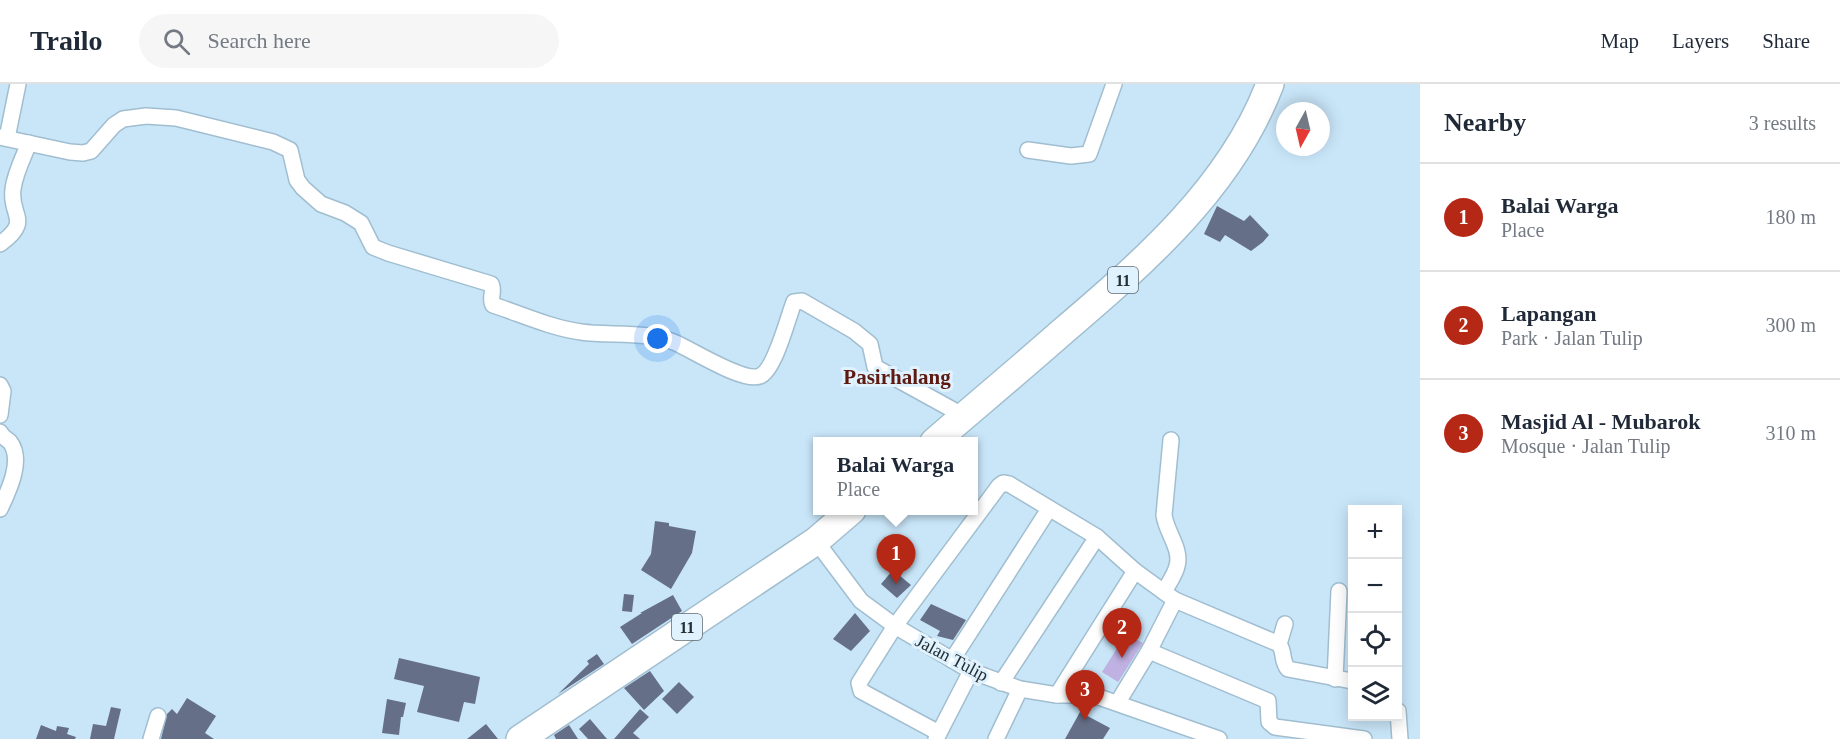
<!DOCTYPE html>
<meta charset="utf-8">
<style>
:root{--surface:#fff;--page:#f6f6f7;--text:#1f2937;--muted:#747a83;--line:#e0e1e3;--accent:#b62816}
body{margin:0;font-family:Georgia,serif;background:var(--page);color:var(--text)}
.controls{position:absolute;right:18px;bottom:18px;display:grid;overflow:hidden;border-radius:0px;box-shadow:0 3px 15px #0003}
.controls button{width:54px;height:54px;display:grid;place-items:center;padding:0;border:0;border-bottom:2px solid var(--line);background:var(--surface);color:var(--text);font:30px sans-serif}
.compass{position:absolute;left:1276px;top:18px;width:54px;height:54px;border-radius:50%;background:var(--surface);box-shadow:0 3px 15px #0003;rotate:188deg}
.you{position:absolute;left:658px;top:255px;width:21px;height:21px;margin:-15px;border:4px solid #fff;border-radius:50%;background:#1a73e8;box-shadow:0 0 0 9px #1a73e833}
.badge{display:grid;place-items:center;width:39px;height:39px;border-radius:50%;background:var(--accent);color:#fff;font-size:20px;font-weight:700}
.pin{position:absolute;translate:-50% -50px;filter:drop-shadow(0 2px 3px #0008)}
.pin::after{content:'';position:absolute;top:32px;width:21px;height:18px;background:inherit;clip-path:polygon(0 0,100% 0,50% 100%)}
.popup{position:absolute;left:813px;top:353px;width:165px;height:78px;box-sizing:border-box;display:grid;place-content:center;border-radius:0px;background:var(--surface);filter:drop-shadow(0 2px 4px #0005);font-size:20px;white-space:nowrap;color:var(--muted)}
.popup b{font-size:22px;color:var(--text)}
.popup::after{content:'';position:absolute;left:50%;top:100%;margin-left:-12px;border:12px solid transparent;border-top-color:var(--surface)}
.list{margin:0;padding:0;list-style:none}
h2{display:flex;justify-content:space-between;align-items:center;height:78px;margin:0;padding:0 24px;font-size:26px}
h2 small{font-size:20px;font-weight:400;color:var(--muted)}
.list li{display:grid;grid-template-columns:39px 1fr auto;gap:18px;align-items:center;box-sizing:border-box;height:108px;padding:0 24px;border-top:2px solid var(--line)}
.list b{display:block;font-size:22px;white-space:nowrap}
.list p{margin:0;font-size:20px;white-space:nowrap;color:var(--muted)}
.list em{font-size:20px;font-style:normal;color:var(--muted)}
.icon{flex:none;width:33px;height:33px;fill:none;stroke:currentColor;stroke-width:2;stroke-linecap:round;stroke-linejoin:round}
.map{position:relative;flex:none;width:1420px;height:655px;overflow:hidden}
header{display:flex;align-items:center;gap:36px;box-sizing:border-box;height:84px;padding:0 30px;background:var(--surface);border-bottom:2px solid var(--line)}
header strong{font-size:28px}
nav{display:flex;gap:33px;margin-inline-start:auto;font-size:21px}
.search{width:420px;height:54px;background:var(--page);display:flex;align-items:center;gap:15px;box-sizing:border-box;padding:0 21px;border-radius:33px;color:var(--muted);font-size:22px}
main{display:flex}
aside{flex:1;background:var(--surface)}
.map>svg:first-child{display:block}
.park{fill:#bfb1e1}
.building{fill:#656f87}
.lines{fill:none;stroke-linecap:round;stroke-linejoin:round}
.street-casing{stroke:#a1bed0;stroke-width:18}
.highway-casing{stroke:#a1bed0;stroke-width:30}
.street{stroke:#fff;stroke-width:15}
.highway{stroke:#fff;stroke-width:27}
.labels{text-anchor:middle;stroke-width:6;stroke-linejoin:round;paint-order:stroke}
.shield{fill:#e0f2fd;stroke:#5c6971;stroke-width:1.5}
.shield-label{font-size:16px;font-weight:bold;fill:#232e35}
.street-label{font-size:18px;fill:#232e35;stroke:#e0f2fd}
.quarter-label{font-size:21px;font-weight:bold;fill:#5d1a10;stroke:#e0f2fd}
</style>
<header>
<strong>Trailo</strong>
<div class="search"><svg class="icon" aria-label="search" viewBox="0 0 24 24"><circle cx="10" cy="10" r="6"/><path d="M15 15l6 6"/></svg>Search here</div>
<nav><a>Map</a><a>Layers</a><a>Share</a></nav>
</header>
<main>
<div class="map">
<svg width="1420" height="655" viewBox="0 0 1420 655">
<rect width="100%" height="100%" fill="#c9e6f9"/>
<polygon class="park" points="1126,550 1143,559 1118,598 1102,588"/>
<g class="building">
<polygon points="1217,122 1244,137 1250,131 1269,151 1263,158 1251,167 1225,151 1220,158 1204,150"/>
<polygon points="655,437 669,439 669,442 696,447 692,469 671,505 641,486 651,470"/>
<polygon points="893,486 911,501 897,514 881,500"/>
<polygon points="624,510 634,511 632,528 622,527"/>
<polygon points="673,511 682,527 632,560 620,543 642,529 640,529"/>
<polygon points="931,520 966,536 953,556 937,552 940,547 920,536"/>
<polygon points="855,529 870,547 851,567 833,555"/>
<polygon points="597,570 604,580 558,610 589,580 587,577"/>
<polygon points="399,574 480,593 475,620 464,618 459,638 417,628 424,602 394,595"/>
<polygon points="650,587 664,607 644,626 624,604"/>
<polygon points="679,598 694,613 677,630 662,615"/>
<polygon points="187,614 216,632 205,649 214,655 161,655 167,630 172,625 177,630"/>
<polygon points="387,615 406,619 403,633 401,633 399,651 382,649"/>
<polygon points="111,623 121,625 114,655 90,655 93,640 106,642"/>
<polygon points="640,625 649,633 633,649 640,655 614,655"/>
<polygon points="1080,628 1110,644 1103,655 1065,655"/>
<polygon points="590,635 607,655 588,655 579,645"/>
<polygon points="486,640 498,655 467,655"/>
<polygon points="41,641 56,647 57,642 69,644 67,650 76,653 75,655 36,655"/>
<polygon points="569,641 578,655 556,655 554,651"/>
</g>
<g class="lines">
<defs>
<g id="street">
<path d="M0,53l70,15 13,1 8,-2 23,-26 9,-6 23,-3 30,2 97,24 17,8 7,30 6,8 18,16 24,9 16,10 12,24 15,6 103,31c4,6 -2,15 2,21 28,9 58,23 88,27 29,4 68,-1 95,11 16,7 68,40 84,33 15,-6 28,-59 34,-74l8,-1 52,30 16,13 5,23 89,49"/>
<polyline points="7,54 18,0"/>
<polyline points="1028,66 1071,72 1089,70 1114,0"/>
<path d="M0,160c33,-24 9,-28 13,-55 2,-16 10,-31 16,-46"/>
<polyline points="0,301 3,307 0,331"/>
<path d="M0,348c3,6 6,6 10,10 14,18 -2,50 -10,67"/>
<polyline points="816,457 861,517 895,542 971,587 1020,605 1057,611 1093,611 1219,655"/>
<path d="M1164,508c4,-8 11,-17 13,-26 5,-17 -11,-34 -13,-51l7,-75"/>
<polyline points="1279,560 1285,540"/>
<polyline points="1149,567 1268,617 1269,638 1275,643 1364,655"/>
<polyline points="952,576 1049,425"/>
<polyline points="1335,595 1339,507"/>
<polyline points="1001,599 1097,453"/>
<polyline points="1057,611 1135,487"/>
<polyline points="1118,618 1149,567 1175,516"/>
<polyline points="1398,627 1400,655"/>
<path d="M939,649l-78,-42 -2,-8 36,-57 104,-140 4,-3 6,1 88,53 38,34 40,29 104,44c6,8 2,17 9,25l64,12"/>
<polyline points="151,655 158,632"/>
<polyline points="936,655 971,587"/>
<polyline points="996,655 1020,605"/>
</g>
<g id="highway">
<path d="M934,358c43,-37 86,-73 128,-110 82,-70 169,-145 208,-248"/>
<polyline points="520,655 816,457 852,426"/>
</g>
</defs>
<use href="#street" class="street-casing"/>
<use href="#highway" class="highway-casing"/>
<use href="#street" class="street"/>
<use href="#highway" class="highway"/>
</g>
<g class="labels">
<g class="shield">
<rect x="1108" y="183" width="30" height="26" rx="4.5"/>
<rect x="672" y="530" width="30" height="26" rx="4.5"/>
</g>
<g class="shield-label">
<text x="1123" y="202">11</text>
<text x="687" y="549">11</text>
</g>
<g class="street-label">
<text transform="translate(952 574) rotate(28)" y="6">Jalan Tulip</text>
</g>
<g class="quarter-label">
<text x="897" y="300">Pasirhalang</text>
</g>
</g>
</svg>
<div class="controls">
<button>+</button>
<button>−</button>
<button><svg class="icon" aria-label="locate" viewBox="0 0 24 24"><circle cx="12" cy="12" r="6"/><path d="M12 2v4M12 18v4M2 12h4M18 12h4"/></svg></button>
<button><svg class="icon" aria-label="layers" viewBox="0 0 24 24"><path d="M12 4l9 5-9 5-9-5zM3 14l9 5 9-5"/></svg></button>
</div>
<svg class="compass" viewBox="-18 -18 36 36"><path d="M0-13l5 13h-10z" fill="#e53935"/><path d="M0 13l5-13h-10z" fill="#747a83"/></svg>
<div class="you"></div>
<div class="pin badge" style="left:896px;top:500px">1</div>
<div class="popup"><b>Balai Warga</b>Place</div>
<div class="pin badge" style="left:1122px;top:574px">2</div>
<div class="pin badge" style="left:1085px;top:636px">3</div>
</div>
<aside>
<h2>Nearby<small>3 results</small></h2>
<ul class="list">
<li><span class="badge">1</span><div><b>Balai Warga</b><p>Place</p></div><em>180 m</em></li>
<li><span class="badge">2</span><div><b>Lapangan</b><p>Park · Jalan Tulip</p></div><em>300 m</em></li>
<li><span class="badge">3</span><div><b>Masjid Al - Mubarok</b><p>Mosque · Jalan Tulip</p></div><em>310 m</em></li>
</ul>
</aside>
</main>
